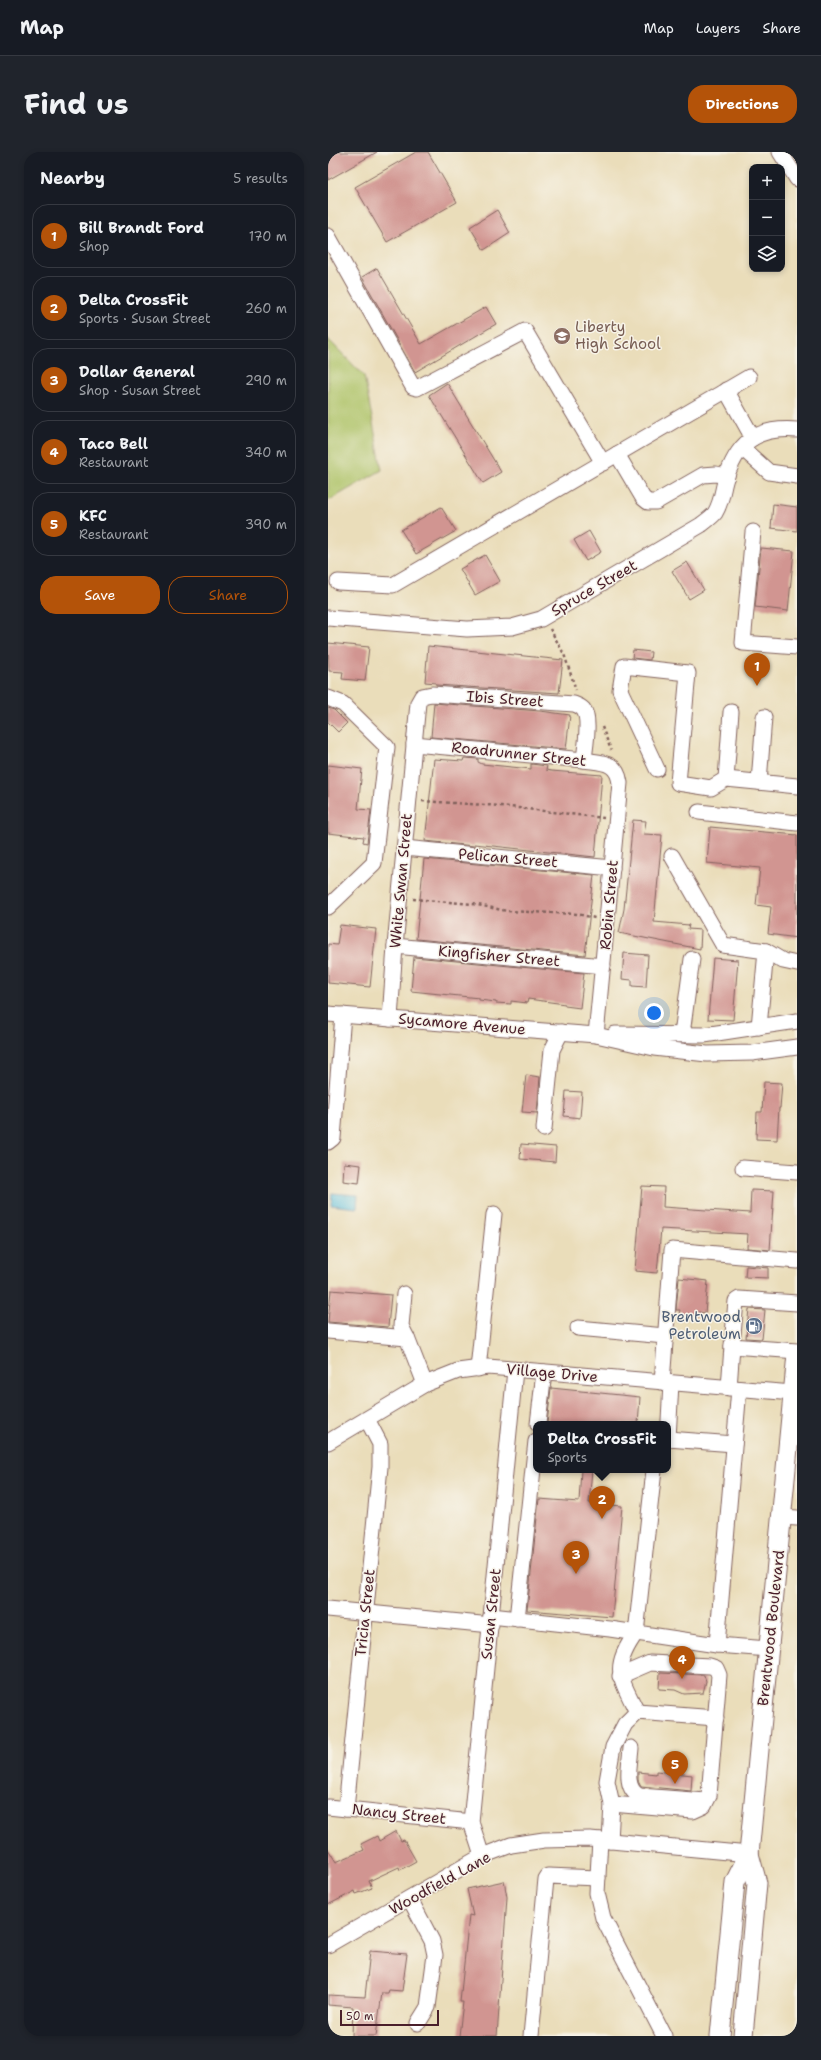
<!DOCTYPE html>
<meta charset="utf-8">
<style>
:root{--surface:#171b24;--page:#20242c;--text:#f1f3f6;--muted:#9ea1a6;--line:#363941;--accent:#b45309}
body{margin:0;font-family:"Shantell Sans",sans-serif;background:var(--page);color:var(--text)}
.controls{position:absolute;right:12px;top:12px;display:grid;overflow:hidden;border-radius:8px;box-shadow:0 2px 6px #0003}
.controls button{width:36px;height:36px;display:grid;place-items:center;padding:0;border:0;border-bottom:1px solid var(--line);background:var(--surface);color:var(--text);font:20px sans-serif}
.scale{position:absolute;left:12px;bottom:10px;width:99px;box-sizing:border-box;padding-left:4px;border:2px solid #4a1f2b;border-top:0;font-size:11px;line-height:14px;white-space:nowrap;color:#4a1f2b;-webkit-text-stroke:3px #f7f3e8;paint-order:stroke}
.you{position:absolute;left:326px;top:861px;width:14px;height:14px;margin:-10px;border:3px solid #fff;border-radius:50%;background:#1a73e8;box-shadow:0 0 0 6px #1a73e833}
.badge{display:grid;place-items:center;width:26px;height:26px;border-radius:50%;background:var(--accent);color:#fff;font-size:13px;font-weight:700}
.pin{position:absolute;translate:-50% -33px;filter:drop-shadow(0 1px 2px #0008)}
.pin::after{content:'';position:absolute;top:21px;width:14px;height:12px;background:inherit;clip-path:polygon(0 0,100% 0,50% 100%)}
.popup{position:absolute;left:205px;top:1269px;width:138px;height:52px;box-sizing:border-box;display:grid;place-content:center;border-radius:8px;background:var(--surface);filter:drop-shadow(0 1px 3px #0005);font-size:13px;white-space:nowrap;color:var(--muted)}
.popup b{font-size:15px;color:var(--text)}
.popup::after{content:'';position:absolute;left:50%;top:100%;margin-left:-8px;border:8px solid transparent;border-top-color:var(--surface)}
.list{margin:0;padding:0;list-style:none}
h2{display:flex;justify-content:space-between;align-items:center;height:52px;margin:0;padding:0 16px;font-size:17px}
h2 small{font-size:13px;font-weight:400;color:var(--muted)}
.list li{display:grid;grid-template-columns:26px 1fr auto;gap:12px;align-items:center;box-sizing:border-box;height:64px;margin:0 8px 8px;padding:0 8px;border:1px solid var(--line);border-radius:16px}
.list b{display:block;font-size:15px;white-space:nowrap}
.list p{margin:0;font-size:13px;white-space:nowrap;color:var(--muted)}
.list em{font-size:13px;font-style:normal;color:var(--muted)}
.actions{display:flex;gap:8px;padding:12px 16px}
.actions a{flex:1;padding:9px 0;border:1px solid var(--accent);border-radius:16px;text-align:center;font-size:14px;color:var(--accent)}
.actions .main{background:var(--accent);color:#fff}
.icon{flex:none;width:22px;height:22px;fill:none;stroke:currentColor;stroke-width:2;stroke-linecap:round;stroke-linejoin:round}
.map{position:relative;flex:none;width:469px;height:1884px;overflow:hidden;border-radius:16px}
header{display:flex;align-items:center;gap:24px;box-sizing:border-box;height:56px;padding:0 20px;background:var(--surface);border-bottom:1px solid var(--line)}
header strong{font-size:19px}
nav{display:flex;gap:22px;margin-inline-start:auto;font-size:14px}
.intro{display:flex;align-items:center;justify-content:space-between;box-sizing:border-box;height:96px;padding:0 24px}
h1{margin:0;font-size:28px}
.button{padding:10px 18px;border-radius:16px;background:var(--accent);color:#fff;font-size:14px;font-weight:700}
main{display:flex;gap:24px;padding:0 24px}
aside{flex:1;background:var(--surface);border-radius:16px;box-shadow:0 2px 6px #0003}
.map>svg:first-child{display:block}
.green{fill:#adc266;stroke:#7c7048}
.water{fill:#5dbfdc;stroke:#546f84}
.building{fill:#d19591}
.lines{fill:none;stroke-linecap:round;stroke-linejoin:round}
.minor-casing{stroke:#82625d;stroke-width:17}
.major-casing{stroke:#82625d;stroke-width:21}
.path{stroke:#82625d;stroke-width:2.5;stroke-dasharray:3 3;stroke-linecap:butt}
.minor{stroke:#fff;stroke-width:15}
.major{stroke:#fff;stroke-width:19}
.labels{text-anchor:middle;stroke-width:3;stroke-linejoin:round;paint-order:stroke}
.education-label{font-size:15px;fill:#785e54;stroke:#f7f3e8;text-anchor:start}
.street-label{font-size:15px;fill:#4a1f2b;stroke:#f7f3e8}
.service-label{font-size:15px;fill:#4e5e75;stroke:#f7f3e8;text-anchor:end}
</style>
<header>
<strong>Map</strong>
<nav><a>Map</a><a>Layers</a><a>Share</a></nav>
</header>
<div class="intro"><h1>Find us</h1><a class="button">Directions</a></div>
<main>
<aside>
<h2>Nearby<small>5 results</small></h2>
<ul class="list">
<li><span class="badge">1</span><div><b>Bill Brandt Ford</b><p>Shop</p></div><em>170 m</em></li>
<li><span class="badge">2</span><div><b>Delta CrossFit</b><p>Sports · Susan Street</p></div><em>260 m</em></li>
<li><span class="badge">3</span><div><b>Dollar General</b><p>Shop · Susan Street</p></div><em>290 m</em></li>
<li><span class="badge">4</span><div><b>Taco Bell</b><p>Restaurant</p></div><em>340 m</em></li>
<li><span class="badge">5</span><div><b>KFC</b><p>Restaurant</p></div><em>390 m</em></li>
</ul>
<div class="actions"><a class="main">Save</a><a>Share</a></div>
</aside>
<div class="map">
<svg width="469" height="1884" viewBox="0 0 469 1884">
<rect width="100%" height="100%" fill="#f7f3e8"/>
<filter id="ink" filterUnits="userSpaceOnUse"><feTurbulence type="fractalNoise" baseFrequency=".025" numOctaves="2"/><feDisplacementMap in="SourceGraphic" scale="8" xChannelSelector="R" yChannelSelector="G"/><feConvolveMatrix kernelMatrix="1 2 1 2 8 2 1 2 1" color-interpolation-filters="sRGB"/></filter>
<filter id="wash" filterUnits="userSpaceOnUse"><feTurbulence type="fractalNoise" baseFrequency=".012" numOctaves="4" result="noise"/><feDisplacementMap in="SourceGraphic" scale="16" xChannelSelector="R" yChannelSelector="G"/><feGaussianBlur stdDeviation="0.9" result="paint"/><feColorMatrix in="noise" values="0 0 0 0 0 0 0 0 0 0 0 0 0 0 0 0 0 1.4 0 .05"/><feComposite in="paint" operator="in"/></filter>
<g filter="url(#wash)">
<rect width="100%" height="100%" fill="#eaddba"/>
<polygon class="green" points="0,187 36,224 54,318 0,349"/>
<polygon class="water" points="4,1041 30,1043 29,1056 3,1053"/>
<g id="blocks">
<g class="building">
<polygon points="0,0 49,0 0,28"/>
<polygon points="88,0 100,0 129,50 59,90 27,35"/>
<polygon points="169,58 182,81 156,98 142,75"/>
<polygon points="49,116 93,192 158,155 168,172 87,220 34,125"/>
<polygon points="119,231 173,320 155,331 101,243"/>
<polygon points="445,352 469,355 469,379 443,376"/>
<polygon points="113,355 128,379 88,402 73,378"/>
<polygon points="261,379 273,400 258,409 246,388"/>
<polygon points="433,396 466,399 460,459 427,455"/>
<polygon points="157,403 172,429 147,443 132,417"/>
<polygon points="359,410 376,438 361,447 344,419"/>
<polygon points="0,491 41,495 37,529 14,527 15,520 1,519"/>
<polygon points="100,494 235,508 231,541 108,533 108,531 97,530"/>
<polygon points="305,498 323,500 322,508 304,506"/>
<polygon points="106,551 212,559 242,563 238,597 103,585"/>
<polygon points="0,556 6,558 19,571 10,580 0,570"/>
<polygon points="136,606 150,607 150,610 154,612 203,617 203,612 219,614 218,618 223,619 274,623 267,705 146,692 146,694 97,689 106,607 135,609"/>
<polygon points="0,613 34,617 30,657 43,658 39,691 35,690 36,685 0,681"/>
<polygon points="305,668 318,669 316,682 334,683 326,770 361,773 360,777 373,778 372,797 291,781 296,757"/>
<polygon points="382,675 469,683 469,786 440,782 443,755 428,753 432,716 379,711"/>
<polygon points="96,707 266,723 257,803 88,787"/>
<polygon points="12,773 48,777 42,835 0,831 0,792 9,793"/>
<polygon points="296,801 320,803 318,835 304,834 304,828 294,827"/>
<polygon points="86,805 256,821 252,856 237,854 237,852 200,847 199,851 183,849 183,852 168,851 168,850 151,848 151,846 83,839"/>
<polygon points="385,806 410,808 405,868 380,867"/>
<polygon points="198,923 212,925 209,961 194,960"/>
<polygon points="436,930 454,931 452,956 451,956 449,988 428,987 429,960 434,960"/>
<polygon points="238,939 254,940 252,966 236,964"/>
<polygon points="193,992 228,995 227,1010 192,1007"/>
<polygon points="16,1011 33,1013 31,1031 15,1029"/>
<polygon points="314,1034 336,1035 335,1055 422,1061 423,1038 446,1039 442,1098 419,1096 420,1082 333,1077 329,1121 307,1119"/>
<polygon points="418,1114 440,1116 440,1126 417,1125"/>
<polygon points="351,1126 380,1129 377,1161 370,1160 369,1164 351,1163 352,1158 348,1158"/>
<polygon points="3,1138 63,1143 60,1175 0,1170"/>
<polygon points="421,1157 437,1158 434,1187 418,1186"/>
<polygon points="223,1236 312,1245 310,1272 219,1272"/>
<polygon points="253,1318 264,1318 261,1351 294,1354 284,1465 199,1458 211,1347 251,1350"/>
<polygon points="332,1521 376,1523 378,1529 375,1541 356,1542 347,1538 331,1537"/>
<polygon points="328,1619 364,1623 363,1639 313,1634 310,1628 310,1620 328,1622"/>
<polygon points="68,1679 73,1689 76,1688 88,1709 72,1718 71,1715 41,1729 44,1736 28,1742 27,1739 0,1753 0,1697 8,1710 36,1698 33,1692 49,1684 51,1689"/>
<polygon points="176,1729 179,1745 169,1884 131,1884 135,1850 132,1850 134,1831 141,1763 145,1764 139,1737"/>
<polygon points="42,1799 79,1802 74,1839 61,1838 60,1841 54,1841 48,1884 24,1884 25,1855 0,1853 0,1843 37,1845"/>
</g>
</g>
</g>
<g filter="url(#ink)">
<use href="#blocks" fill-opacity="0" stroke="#82625d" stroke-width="1"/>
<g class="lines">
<defs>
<g id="minor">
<polyline points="452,0 469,27"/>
<polyline points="0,84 85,235 89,236 197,179 275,311"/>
<polyline points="398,238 425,286"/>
<polyline points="414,296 441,320 469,324"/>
<polyline points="289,302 315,346 320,350 328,350 375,323 388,322 399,324"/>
<polyline points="425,380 415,491 469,495"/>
<polyline points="10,430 65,433 421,225"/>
<path d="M0,466l139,11 45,-2 29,-8 160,-94c5,-4 11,-8 14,-12 8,-13 7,-25 12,-38 13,-36 33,-48 70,-45"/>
<polyline points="0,546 15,552 59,595 46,711 0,755"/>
<path d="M86,592l170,16c18,3 33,1 36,23l-24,252"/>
<polyline points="329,617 292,538 296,514 360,521 350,631 383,636 398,627 469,634"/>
<polyline points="398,627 403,560"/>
<polyline points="431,630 436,565"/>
<polyline points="371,660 469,671"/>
<polyline points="76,696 284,716"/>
<polyline points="344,704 395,793 438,799 431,875"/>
<polyline points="67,794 275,814"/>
<polyline points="438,799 455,809 469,812"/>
<polyline points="0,862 268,883 326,896 379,902 424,901 469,895"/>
<path d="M62,867l5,-73 23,-243 4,-7 10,-2 142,10c3,1 7,3 9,5 8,9 2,39 1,51"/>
<polyline points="287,882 376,883 469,869"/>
<polyline points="354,882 364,807"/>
<polyline points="216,977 224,898 233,880"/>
<polyline points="0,990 5,986 15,863"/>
<polyline points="415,1016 469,1020"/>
<polyline points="76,1142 73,1174 79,1186"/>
<polyline points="469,1151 411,1147 408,1149 404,1194 469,1199"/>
<polyline points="250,1176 337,1184"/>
<polyline points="0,1179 79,1186 97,1232"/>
<polyline points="150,1217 166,1062"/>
<polyline points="334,1230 344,1098 469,1109"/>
<polyline points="401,1236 404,1194"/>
<polyline points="210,1272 216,1220"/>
<polyline points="340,1287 406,1292"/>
<polyline points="340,1287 343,1231"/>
<polyline points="0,1290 97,1232 130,1219 160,1215 465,1241"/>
<polyline points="454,1365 469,1366"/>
<polyline points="0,1457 163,1473"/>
<polyline points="163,1464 282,1477 389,1493 441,1497"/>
<polyline points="189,1467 208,1289"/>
<polyline points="389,1493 411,1237"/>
<path d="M309,1560c-17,-35 -26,-44 -1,-79l18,-163"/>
<path d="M303,1596c-1,16 -8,41 9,48l66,5"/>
<polyline points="284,1652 365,1659 376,1654 381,1644 391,1523 388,1516 382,1514 322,1511 292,1524"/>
<polyline points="0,1655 143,1670"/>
<polyline points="18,1657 52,1315 52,1292 39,1267"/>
<polyline points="272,1688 269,1741 275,1766 336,1884"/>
<polyline points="282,1689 284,1652 279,1629 285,1595 297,1572 309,1560 388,1566"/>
<polyline points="154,1704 143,1670 187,1218"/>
<polyline points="82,1747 104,1789 107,1803 100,1855 90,1871"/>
<polyline points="0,1793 154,1704 183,1693 216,1688 262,1687 421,1702"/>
<polyline points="203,1884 218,1727 220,1724 270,1726"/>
</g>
<g id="major">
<polyline points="392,1884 407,1730 421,1702 469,1202"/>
<polyline points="415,1884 429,1731 421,1702"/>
</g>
</defs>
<use href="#minor" class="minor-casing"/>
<use href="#major" class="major-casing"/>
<g class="path">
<polyline points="222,477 236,502 248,538"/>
<polyline points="274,575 283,598"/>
<polyline points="94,649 173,654 276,666"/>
<polyline points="85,747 145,752 179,759 249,762 267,766"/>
</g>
<use href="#minor" class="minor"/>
<use href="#major" class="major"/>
</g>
</g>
<defs>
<symbol id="school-disc" viewBox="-11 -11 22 22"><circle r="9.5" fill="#8d6e63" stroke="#f7f3e8"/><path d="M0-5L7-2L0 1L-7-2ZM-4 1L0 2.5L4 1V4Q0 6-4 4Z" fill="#fff"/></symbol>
<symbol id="fuel-disc" viewBox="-11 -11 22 22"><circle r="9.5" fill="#5c6f8a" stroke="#f7f3e8"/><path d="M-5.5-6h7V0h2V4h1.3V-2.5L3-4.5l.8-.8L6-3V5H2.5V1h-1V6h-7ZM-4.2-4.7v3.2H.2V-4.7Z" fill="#fff"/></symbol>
</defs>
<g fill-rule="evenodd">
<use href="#school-disc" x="224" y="174" width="20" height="20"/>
<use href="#fuel-disc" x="416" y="1164" width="20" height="20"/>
</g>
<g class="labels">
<g class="education-label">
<text x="247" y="180">Liberty<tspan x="247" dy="17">High School</tspan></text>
</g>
<g class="street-label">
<text transform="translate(266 436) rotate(-30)" y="5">Spruce Street</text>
<text transform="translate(177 547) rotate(4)" y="5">Ibis Street</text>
<text transform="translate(191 602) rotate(6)" y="5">Roadrunner Street</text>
<text transform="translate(180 706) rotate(5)" y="5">Pelican Street</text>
<text transform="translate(73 729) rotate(-85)" y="5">White Swan Street</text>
<text transform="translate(281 753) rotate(-85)" y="5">Robin Street</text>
<text transform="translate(171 804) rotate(5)" y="5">Kingfisher Street</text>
<text transform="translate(134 872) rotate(5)" y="5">Sycamore Avenue</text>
<text transform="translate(224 1221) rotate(5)" y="5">Village Drive</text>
<text transform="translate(37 1461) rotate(-84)" y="5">Tricia Street</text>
<text transform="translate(163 1462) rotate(-84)" y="5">Susan Street</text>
<text transform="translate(443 1476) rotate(-84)" y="5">Brentwood Boulevard</text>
<text transform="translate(71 1662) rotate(6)" y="5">Nancy Street</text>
<text transform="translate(112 1731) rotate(-29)" y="5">Woodfield Lane</text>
</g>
<g class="service-label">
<text x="413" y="1170">Brentwood<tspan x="413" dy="17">Petroleum</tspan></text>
</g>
</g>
</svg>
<div class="controls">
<button>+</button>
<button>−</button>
<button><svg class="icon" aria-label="layers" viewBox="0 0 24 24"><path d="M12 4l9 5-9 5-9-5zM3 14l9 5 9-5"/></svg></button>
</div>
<div class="scale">50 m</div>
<div class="you"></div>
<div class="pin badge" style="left:429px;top:534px">1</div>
<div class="pin badge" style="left:274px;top:1367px">2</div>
<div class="popup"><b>Delta CrossFit</b>Sports</div>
<div class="pin badge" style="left:248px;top:1422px">3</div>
<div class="pin badge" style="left:354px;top:1527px">4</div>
<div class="pin badge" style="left:347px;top:1632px">5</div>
</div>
</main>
